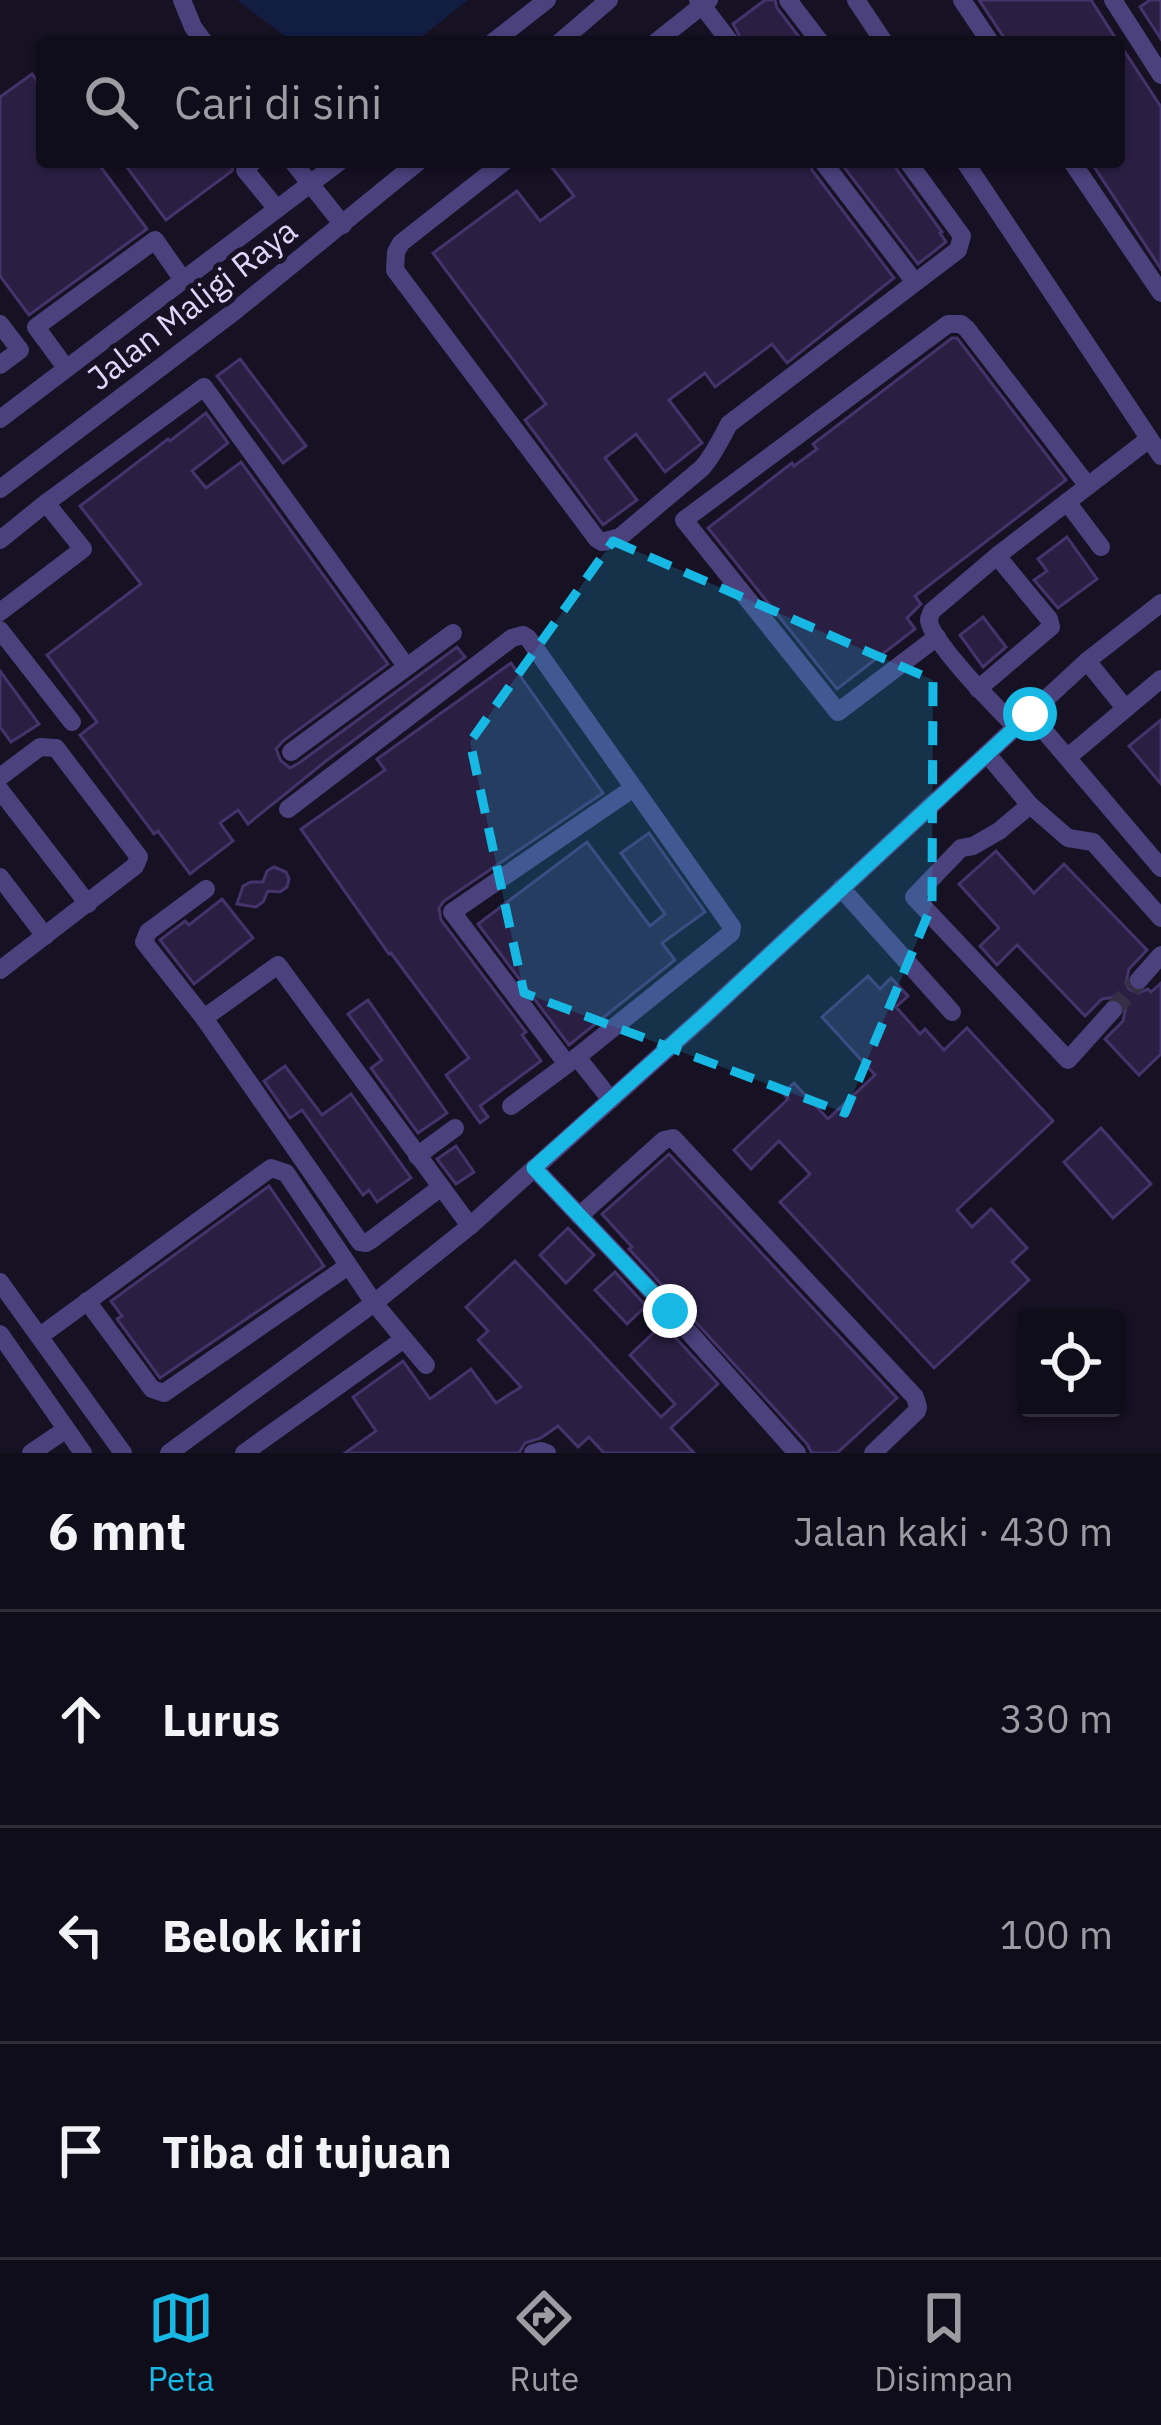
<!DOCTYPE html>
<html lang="id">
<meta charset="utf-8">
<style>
:root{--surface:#100d1a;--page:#191623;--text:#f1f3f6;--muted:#9c9ca2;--line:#302d39;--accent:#18b8e5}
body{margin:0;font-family:"IBM Plex Sans",sans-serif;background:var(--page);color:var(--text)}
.controls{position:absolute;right:36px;bottom:36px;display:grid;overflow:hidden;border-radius:12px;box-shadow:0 3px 9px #0004}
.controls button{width:108px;height:108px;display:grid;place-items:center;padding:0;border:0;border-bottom:3px solid var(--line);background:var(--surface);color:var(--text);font:60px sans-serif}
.stop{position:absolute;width:36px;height:36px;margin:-27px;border:9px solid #18b8e5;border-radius:50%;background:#fff}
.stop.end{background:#18b8e5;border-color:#fff;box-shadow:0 3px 12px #0008}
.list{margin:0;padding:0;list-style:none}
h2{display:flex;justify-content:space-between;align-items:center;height:156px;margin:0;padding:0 48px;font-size:51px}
h2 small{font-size:39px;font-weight:400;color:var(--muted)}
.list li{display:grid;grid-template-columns:78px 1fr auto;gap:36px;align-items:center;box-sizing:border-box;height:216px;padding:0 48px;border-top:3px solid var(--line)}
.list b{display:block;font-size:45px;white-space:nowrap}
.list em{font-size:39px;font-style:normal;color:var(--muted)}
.icon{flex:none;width:66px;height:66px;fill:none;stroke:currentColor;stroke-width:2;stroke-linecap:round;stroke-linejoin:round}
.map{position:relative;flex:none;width:1161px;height:1453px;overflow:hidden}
.search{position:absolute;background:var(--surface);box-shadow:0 3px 9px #0004;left:36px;right:36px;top:36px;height:132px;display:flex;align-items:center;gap:30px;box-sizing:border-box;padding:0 42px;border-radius:12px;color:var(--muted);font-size:45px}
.sheet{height:804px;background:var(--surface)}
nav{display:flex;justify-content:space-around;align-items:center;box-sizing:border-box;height:168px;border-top:3px solid var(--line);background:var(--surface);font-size:33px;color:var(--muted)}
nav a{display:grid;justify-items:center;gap:6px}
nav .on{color:var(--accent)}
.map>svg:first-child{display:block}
.water{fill:#111d41}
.building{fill:#2a1f42;stroke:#45336b;stroke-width:3}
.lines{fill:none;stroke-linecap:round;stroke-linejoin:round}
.minor-tunnel{stroke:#342f43;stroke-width:18;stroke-dasharray:18 9;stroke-linecap:butt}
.minor{stroke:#4a417d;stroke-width:18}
.route{stroke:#18b8e5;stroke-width:15}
.marked{fill:#18b8e5;fill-opacity:0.2;stroke:#18b8e5;stroke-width:9;stroke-dasharray:24 15;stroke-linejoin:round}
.labels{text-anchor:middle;stroke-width:10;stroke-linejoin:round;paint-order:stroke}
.street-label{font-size:33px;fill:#dfd7fb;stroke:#161123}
</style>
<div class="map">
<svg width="1161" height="1453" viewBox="0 0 1161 1453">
<rect width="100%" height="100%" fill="#161123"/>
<polygon class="water" points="237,0 468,0 421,37 406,42 312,42 285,36"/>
<g class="building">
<polygon points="765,0 775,0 777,8 803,42 743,42 733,24"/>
<polygon points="979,0 1091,0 1118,42 1007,42"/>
<polygon points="1150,0 1161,0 1161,39 1140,7"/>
<polygon points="1119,43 1161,107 1161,269 1091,162 1119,162"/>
<polygon points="32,74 42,88 42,162 97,162 147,229 29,315 0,276 0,97"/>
<polygon points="123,162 234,162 232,171 166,220"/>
<polygon points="548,162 810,162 812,170 894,278 787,363 772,344 715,387 705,373 669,400 702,443 665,472 636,434 605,458 637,500 603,525 525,420 546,404 433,253 517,191 540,221 574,196"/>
<polygon points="840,162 895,162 897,170 942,232 940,233 946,242 918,264"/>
<polygon points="952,338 957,338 1066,480 915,596 921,604 907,618 915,629 837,689 708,528 792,463 794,466 817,449 813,444"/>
<polygon points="240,359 306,446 283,463 217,376"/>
<polygon points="206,413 228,443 192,471 206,488 241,462 388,664 283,741 276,749 281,761 290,768 299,763 457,647 465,657 326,761 248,824 238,810 220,823 233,841 190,874 158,831 154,834 80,735 97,722 47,655 141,584 80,506 168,439 170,441"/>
<polygon points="1067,537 1097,579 1058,608 1034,580 1047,571 1038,559"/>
<polygon points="983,617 1006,647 983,667 960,635"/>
<polygon points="511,663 603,793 444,901 439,908 441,920 526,1032 522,1035 541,1061 480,1106 488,1117 480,1123 446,1075 469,1058 391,953 389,954 301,829 385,770 377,759"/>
<polygon points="0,671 39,724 11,742 0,727"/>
<polygon points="1161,720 1161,784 1129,746"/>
<polygon points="649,833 705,912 662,943 675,960 569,1045 478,924 587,842 650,926 665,914 621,853"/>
<polygon points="996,851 1034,893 1064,864 1147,950 1129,969 1126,983 1129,989 1138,993 1148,989 1151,992 1161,983 1161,1054 1139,1075 1105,1039 1123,1021 1126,1007 1121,999 1115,997 1102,999 1085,1016 1017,945 997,965 980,946 999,928 959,884"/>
<polygon points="274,867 286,872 289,879 287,887 280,892 268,891 263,902 256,907 237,904 243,886 251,882 263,882 267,871"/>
<polygon points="222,899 253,938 194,984 160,940 185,921 189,925"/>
<polygon points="868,976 880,989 891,978 908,996 896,1007 920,1034 925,1029 944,1050 967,1028 1053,1121 957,1210 972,1227 991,1209 1027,1248 1012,1262 1029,1280 934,1368 780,1202 810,1174 779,1141 751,1169 734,1150 788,1099 783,1093 794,1083 828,1119 875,1075 822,1017"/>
<polygon points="368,1000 447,1113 418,1133 371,1068 382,1060 348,1014"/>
<polygon points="285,1066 322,1115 351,1094 411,1178 377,1202 369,1190 363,1195 302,1110 290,1118 264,1081"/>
<polygon points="1101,1128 1151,1184 1113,1218 1064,1162"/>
<polygon points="456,1146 474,1172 456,1184 437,1159"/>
<polygon points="669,1154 897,1398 837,1453 812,1453 807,1444 629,1249 632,1247 602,1214"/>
<polygon points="269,1186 324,1266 160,1378 117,1319 122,1316 111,1301"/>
<polygon points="568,1228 594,1255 566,1283 540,1255"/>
<polygon points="515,1261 661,1417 675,1404 630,1355 663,1324 718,1384 671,1428 694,1453 604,1453 589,1437 578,1447 558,1426 541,1438 525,1443 519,1453 345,1453 376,1431 353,1397 403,1361 430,1399 471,1369 496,1403 521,1387 478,1340 488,1331 466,1307"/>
<polygon points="615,1272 646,1306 627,1324 595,1290"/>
</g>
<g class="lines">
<polyline class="minor-tunnel" points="1113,1010 1139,980"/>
<g class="minor">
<polyline points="182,0 193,27 204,42"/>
<polyline points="698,0 730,42"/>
<polyline points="788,0 820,42"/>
<polyline points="856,0 884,42"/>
<polyline points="962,0 990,42"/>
<polyline points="1113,0 1161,75"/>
<polyline points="493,42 547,0"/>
<polyline points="560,42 609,0"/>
<polyline points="656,42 709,0"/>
<polyline points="253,162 245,170 277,209"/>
<polyline points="293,162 343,225"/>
<path d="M504,162l-103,81 -5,9 -1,18 202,269 5,3 18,-5 82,-69c11,-12 19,-29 27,-44l229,-174 4,-14 -54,-74"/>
<polyline points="823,162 914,281"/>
<polyline points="965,162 1161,456"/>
<polyline points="1072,162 1161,293"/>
<polyline points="0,324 20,350 0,365"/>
<polyline points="66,368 36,327 155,240 183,280"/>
<polyline points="0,419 339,162"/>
<polyline points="0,489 235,311 418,162"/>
<polyline points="1067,502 1101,547"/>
<polyline points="0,540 46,503"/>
<polyline points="0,612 83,549 46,503 204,387 406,666"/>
<polyline points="0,630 72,722"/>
<polyline points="937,637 838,712 684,520 948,324 961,324 967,329 1088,486"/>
<polyline points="1087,661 1125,708"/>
<polyline points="978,689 1051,627 1049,619 997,556"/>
<polyline points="1030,714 1161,868"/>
<path d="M1016,727c-17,-17 -87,-87 -87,-107 0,-3 2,-6 3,-9l65,-55 152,-117"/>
<polyline points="291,752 453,633"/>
<polyline points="987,754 1030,805 1068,838 1093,842 1161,918"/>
<polyline points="1068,757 1161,679"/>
<polyline points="0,777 40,747 56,748 139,857 135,866 0,970"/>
<polyline points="0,790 88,904"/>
<polyline points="1030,805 999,831 973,846 961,848 914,897 1068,1060 1113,1010"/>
<polyline points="288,809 512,638 523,635 528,638 732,927 731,933 725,938 577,1057 511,1106"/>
<polyline points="0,877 45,936"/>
<polyline points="841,888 952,1012"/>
<polyline points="1139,980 1161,955"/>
<polyline points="204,1018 144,942 148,932 206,889"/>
<polyline points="577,1057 611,1100"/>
<polyline points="567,1064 452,912 632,789"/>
<polyline points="417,1156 455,1128"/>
<polyline points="534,1168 670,1311 797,1453"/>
<polyline points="440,1188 371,1240 366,1243 360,1242 204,1018 278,965 470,1226"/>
<polyline points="579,1216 664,1140 673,1138 915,1397 918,1407 917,1411 873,1453"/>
<polyline points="0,1282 123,1453"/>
<polyline points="87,1301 152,1389 164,1393 348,1266"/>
<polyline points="0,1334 83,1453"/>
<polyline points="40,1336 271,1168 286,1173 374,1303 426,1365"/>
<polyline points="31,1453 65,1430"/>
<polyline points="169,1453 374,1303 470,1226 703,1017 1087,661 1161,603"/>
<polyline points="244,1453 404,1339"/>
<polyline points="533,1453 541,1451 547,1453"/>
</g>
</g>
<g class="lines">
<polyline class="route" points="670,1311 534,1168 703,1017 1030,714"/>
</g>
<path class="marked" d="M613,541l320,139 -1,225 -87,208 -321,-120 -54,-251z"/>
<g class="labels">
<g class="street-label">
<text transform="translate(192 304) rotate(-38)" y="12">Jalan Maligi Raya</text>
</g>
</g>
</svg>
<div class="controls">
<button><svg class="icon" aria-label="locate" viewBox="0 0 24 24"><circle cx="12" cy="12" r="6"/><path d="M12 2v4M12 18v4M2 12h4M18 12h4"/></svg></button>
</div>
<div class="stop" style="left:1030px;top:714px"></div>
<div class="stop end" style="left:670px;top:1311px"></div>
<div class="search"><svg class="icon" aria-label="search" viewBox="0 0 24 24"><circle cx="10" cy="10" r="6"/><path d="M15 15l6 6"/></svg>Cari di sini</div>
</div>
<section class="sheet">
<h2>6 mnt<small>Jalan kaki · 430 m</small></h2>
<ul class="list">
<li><svg class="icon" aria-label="ahead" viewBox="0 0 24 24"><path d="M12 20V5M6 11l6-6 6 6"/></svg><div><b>Lurus</b></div><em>330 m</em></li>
<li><svg class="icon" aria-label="left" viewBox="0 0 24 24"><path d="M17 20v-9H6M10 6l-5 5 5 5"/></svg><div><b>Belok kiri</b></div><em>100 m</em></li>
<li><svg class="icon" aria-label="arrive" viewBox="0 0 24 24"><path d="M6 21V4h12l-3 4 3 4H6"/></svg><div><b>Tiba di tujuan</b></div></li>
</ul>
</section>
<nav>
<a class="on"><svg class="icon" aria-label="map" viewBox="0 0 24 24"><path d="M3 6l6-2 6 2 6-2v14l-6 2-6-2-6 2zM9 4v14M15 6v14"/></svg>Peta</a>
<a><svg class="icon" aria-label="directions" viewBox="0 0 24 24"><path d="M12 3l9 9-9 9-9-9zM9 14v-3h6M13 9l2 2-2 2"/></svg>Rute</a>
<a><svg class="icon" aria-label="saved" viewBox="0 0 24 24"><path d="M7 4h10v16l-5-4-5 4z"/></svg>Disimpan</a>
</nav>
